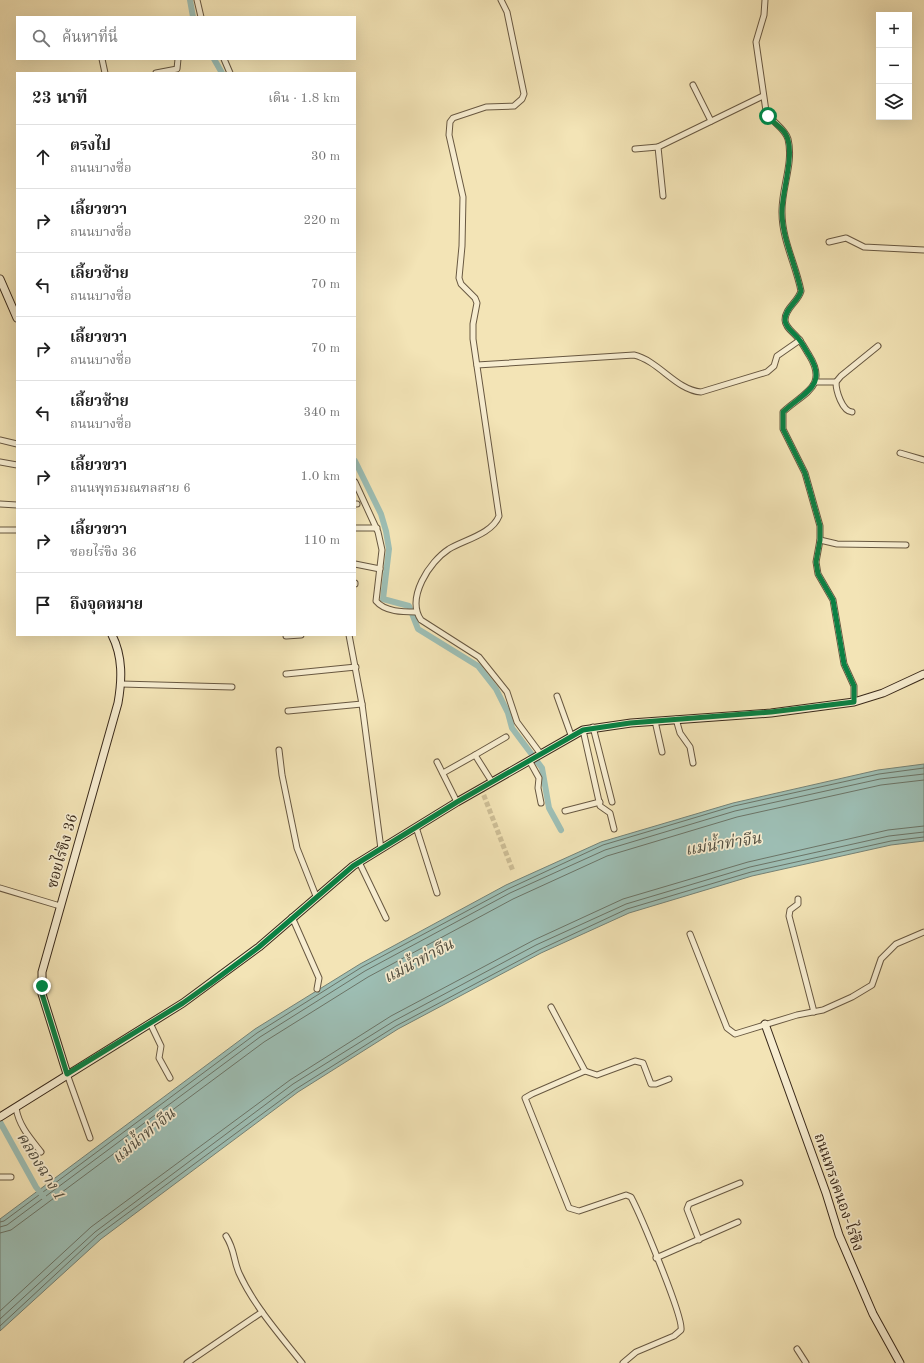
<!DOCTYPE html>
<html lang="th">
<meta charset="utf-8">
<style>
:root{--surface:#fff;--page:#f6f6f6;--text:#222;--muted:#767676;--line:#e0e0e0}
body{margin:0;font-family:"Old Standard TT","Noto Serif Thai",serif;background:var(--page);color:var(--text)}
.controls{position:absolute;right:12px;top:12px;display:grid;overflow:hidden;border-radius:0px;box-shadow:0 4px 16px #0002}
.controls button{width:36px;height:36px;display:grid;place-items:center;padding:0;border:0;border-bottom:1px solid var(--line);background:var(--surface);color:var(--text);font:20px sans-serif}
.stop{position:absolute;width:12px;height:12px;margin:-9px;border:3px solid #0b8043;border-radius:50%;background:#fff}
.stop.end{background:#0b8043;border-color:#fff;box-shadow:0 1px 4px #0008}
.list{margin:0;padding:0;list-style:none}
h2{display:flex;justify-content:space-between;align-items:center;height:52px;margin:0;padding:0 16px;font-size:17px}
h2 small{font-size:13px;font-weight:400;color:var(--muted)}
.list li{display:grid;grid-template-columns:26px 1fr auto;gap:12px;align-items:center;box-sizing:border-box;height:64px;padding:0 16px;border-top:1px solid var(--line)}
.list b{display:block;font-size:15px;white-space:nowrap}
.list p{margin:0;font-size:13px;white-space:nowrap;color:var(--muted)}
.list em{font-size:13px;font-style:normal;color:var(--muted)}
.icon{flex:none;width:22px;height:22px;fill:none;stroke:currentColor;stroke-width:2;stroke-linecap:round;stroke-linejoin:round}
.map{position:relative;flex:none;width:924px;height:1363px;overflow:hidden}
.search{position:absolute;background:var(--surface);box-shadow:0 4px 16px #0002;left:16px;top:16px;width:340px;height:44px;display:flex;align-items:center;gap:10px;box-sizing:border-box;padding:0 14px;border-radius:0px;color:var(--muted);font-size:15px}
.panel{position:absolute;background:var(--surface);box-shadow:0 4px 16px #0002;left:16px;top:72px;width:340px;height:564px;border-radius:0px}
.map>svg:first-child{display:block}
.water{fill:#9dbeb4;stroke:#758276}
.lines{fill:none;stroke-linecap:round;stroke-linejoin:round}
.shore{stroke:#6b7467;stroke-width:1}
.canal{stroke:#9dbeb4;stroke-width:6}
.street-tunnel{stroke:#cebf97;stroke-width:5;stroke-dasharray:5 2.5;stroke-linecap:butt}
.street-casing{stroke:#685841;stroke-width:7}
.secondary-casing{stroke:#39291a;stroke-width:9}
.street{stroke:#f7edd0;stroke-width:5}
.secondary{stroke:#f7edd0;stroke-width:7}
.route{stroke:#0b8043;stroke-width:5}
.labels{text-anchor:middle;stroke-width:3.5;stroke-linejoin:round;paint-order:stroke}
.street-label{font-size:15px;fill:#39291a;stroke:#f7edd0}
.water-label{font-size:16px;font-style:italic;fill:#524e40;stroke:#f7edd0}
</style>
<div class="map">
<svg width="924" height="1363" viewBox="0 0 924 1363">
<rect width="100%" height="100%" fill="#f3e4b6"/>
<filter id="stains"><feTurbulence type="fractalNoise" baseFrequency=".005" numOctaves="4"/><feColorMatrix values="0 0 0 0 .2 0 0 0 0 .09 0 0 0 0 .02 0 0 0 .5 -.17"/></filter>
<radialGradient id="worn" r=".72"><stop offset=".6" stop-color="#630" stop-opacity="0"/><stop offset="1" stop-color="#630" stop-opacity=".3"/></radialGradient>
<polygon class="water" points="924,764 924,841 891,845 752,876 629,913 541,953 398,1029 298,1092 101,1239 0,1331 0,1219 255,1029 360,964 506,885 601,842 733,803 878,770"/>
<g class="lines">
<g class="shore">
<polyline points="0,1222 4,1221 257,1033 362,967 508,889 603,845 734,806 879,774 924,768"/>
<polyline points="0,1227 7,1225 260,1037 365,971 510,893 605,850 735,811 880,779 924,774"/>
<polyline points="0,1233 11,1230 264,1042 368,977 513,899 607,856 737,817 881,785 924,780"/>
<polyline points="0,1311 91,1227 290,1080 391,1016 534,940 623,899 748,862 888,830 924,826"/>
<polyline points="0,1319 95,1232 293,1084 394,1021 536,945 626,904 750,867 889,836 924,832"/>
<polyline points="0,1326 98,1235 296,1089 396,1026 539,950 627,909 751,872 891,841 924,837"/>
</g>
<g class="canal">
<polyline points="190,0 193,17"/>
<polyline points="214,59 222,73"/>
<polyline points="355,461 381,514 386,531 389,549 383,599 409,606 418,629 478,666 496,689 508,713 512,728 542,768 549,808 561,830"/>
<polyline points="0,1122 36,1187 43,1196"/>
</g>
<polyline class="street-tunnel" points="481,788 513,871"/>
<defs>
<g id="street">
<polyline points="197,0 201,17"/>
<path d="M501,0l6,12 17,82 -2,5 -8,7 -28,1 -33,11 -3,4 -1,13 14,62 -1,49 -3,32 2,6 14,14 2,5 -4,21v15l26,177c-7,18 -35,24 -50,33 -20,13 -43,49 -28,71l58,37 28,35 10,30 23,31"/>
<path d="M765,0l-1,15 -8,27 10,69c5,11 19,17 22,28 6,24 -7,50 -6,74 0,27 14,52 19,78 -3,11 -16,17 -16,29 0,7 8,12 12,17 5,5 8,12 12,18 20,32 -6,38 -26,57v17l22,44 15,53v14l-4,22 2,12 15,26 11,64 10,22v16"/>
<polyline points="102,59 105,73"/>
<polyline points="224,59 230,73"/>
<polyline points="156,73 177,69 178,59"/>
<polyline points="693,85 711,121"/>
<polyline points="635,149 658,147"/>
<polyline points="663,196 658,147 763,96"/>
<polyline points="829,242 846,238 864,247 924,250"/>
<path d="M477,365l157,-10c25,6 42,35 67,37l66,-20 7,-6 3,-10 23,-16"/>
<polyline points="816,382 836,382"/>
<path d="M852,412c-10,-1 -16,-21 -16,-30l5,-6 37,-30"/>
<polyline points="0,440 17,444"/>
<polyline points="900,453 924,460"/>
<polyline points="0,462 17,465"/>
<path d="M355,482l23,50 4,18 -6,51c9,11 27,11 40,11"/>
<polyline points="0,504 17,505"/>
<polyline points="355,504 357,504"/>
<polyline points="355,528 377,528"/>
<polyline points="0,530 17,530"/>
<polyline points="820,540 837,544 906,545"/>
<polyline points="355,564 380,569"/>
<polyline points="355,583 355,584"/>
<polyline points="349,635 362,704 381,849"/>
<polyline points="286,636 301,635"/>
<polyline points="286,674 356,667"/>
<polyline points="121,684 232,687"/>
<polyline points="557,696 571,735"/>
<polyline points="288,711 362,704"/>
<polyline points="676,719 680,733 690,747 693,763"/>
<polyline points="655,721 662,752"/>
<polyline points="593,727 612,802"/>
<polyline points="583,730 600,806 610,813 614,829"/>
<polyline points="279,750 282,775 297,848 316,896"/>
<polyline points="529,760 539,778 538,788 541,803"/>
<polyline points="437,762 457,802"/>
<polyline points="443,773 475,755"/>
<polyline points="492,782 475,755 506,737"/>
<polyline points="565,811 600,802"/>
<polyline points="416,827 437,893"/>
<polyline points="359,862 386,918"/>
<polyline points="0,888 60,906"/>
<polyline points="798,899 798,904 790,910 789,916 814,1012"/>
<polyline points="292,917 319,978 317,989"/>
<polyline points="690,934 727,1028 735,1034 797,1015 823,1010 852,997 872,985 881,959 896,944 924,932"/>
<polyline points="551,1007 585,1071"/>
<polyline points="150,1023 161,1046 159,1058 170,1078"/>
<polyline points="67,1074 90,1138"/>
<path d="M16,1108c3,18 14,30 25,44"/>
<polyline points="0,1177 11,1177"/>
<path d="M226,1236c9,14 7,23 13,37 15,33 41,62 63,90"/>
<polyline points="699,1240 687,1209 689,1204 740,1183"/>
<polyline points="656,1258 738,1222"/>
<polyline points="797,1349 806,1363"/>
<polyline points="187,1363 262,1312"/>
<path d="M623,1363l13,-11 38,-16 7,-6c3,-12 -41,-116 -50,-133l-5,-2 -47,16 -10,-3 -44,-110 7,-4 53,-23 12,4 38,-14 8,2 8,21h5l13,-5"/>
</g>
<g id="secondary">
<polyline points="0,279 17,318"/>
<polyline points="765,1024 826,1193 839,1235 873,1314 900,1363"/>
<path d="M67,1074l-25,-80v-22l76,-269c4,-23 5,-46 -6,-68"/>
<polyline points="0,1117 183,1003 259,947 353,866 457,802 583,730 631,723 771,713 854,702 883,693 924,674"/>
</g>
</defs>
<use href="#street" class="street-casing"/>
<use href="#secondary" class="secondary-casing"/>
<use href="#street" class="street"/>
<use href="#secondary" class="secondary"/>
</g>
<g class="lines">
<path class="route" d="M42,986v8l25,80 116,-71 28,-20 48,-36 94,-81 104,-64 126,-72 47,-7 141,-11 83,-10v-16l-10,-22 -11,-64 -15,-26 -2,-12 4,-22v-14l-15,-53 -22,-44v-17c20,-19 46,-26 26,-57 -4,-6 -7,-13 -12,-18 -4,-5 -12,-10 -12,-17 0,-12 13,-18 16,-29 -5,-26 -18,-50 -19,-77 -1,-21 15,-63 3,-81 -4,-6 -12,-10 -17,-17"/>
</g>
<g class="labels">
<g class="street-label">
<text transform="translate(62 851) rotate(-74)" y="5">ซอยไร่ขิง 36</text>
<text transform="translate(839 1192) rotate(71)" y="5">ถนนทรงคนอง-ไร่ขิง</text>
</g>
<g class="water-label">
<text transform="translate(723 843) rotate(-9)" y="6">แม่น้ำท่าจีน</text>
<text transform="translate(418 960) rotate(-28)" y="6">แม่น้ำท่าจีน</text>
<text transform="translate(143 1135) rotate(-40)" y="6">แม่น้ำท่าจีน</text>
<text transform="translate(42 1166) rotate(58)" y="6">คลองฉาง 1</text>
</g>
</g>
<rect width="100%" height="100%" filter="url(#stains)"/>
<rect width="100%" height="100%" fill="url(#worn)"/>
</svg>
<div class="controls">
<button>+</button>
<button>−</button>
<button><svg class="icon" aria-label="layers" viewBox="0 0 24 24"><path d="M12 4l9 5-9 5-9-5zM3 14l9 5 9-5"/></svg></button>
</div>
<div class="stop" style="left:768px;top:116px"></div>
<div class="stop end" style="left:42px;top:986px"></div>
<div class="search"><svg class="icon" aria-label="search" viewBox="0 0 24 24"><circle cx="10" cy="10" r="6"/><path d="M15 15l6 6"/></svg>ค้นหาที่นี่</div>
<section class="panel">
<h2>23 นาที<small>เดิน · 1.8 km</small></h2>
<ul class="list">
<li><svg class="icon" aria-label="ahead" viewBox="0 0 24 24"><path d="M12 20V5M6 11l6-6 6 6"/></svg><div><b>ตรงไป</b><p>ถนนบางซื่อ</p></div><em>30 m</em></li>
<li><svg class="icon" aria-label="right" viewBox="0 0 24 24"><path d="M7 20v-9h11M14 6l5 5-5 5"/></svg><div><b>เลี้ยวขวา</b><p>ถนนบางซื่อ</p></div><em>220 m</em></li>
<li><svg class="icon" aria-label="left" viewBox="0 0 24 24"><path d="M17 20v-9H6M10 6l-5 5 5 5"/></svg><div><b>เลี้ยวซ้าย</b><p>ถนนบางซื่อ</p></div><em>70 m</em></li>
<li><svg class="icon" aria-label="right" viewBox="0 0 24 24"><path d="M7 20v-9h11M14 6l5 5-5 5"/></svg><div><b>เลี้ยวขวา</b><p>ถนนบางซื่อ</p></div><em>70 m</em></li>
<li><svg class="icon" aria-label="left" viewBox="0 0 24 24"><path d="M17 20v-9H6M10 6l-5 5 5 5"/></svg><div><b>เลี้ยวซ้าย</b><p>ถนนบางซื่อ</p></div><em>340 m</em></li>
<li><svg class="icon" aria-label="right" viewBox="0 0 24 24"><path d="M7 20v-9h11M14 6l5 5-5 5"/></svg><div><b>เลี้ยวขวา</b><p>ถนนพุทธมณฑลสาย 6</p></div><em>1.0 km</em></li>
<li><svg class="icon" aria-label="right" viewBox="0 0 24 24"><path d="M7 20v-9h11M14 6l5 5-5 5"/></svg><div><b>เลี้ยวขวา</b><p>ซอยไร่ขิง 36</p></div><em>110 m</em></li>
<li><svg class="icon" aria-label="arrive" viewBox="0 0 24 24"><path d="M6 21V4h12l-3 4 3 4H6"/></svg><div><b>ถึงจุดหมาย</b></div></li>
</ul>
</section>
</div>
